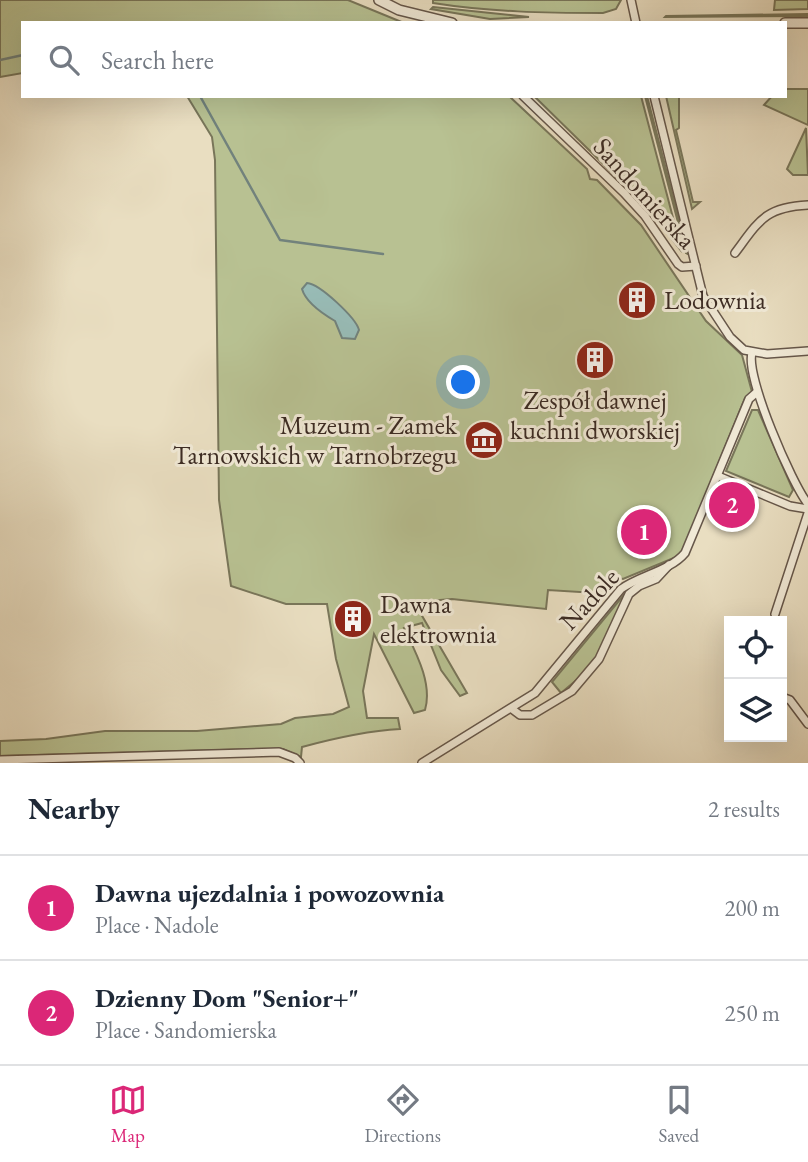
<!DOCTYPE html>
<meta charset="utf-8">
<style>
:root{--surface:#fff;--page:#f2f2f3;--text:#1f2937;--muted:#747a83;--line:#e0e1e3;--accent:#db2777}
body{margin:0;font-family:"EB Garamond",serif;background:var(--page);color:var(--text)}
.controls{position:absolute;right:21px;bottom:21px;display:grid;overflow:hidden;border-radius:0px;box-shadow:0 7px 28px #0002}
.controls button{width:63px;height:63px;display:grid;place-items:center;padding:0;border:0;border-bottom:2px solid var(--line);background:var(--surface);color:var(--text);font:35px sans-serif}
.you{position:absolute;left:464px;top:383px;width:24px;height:24px;margin:-18px;border:5px solid #fff;border-radius:50%;background:#1a73e8;box-shadow:0 0 0 10px #1a73e833}
.badge{display:grid;place-items:center;width:46px;height:46px;border-radius:50%;background:var(--accent);color:#fff;font-size:23px;font-weight:700}
.pin{position:absolute;translate:-50% -50%;border:4px solid #fff;box-shadow:0 2px 7px #0006}
.list{margin:0;padding:0;list-style:none}
h2{display:flex;justify-content:space-between;align-items:center;height:91px;margin:0;padding:0 28px;font-size:30px}
h2 small{font-size:23px;font-weight:400;color:var(--muted)}
.list li{display:grid;grid-template-columns:46px 1fr auto;gap:21px;align-items:center;box-sizing:border-box;height:105px;padding:0 28px;border-top:2px solid var(--line)}
.list b{display:block;font-size:26px;white-space:nowrap}
.list p{margin:0;font-size:23px;white-space:nowrap;color:var(--muted)}
.list em{font-size:23px;font-style:normal;color:var(--muted)}
.icon{flex:none;width:38px;height:38px;fill:none;stroke:currentColor;stroke-width:2;stroke-linecap:round;stroke-linejoin:round}
.map{position:relative;flex:none;width:808px;height:763px;overflow:hidden}
.search{position:absolute;background:var(--surface);box-shadow:0 7px 28px #0002;left:21px;right:21px;top:21px;height:77px;display:flex;align-items:center;gap:18px;box-sizing:border-box;padding:0 24px;border-radius:0px;color:var(--muted);font-size:26px}
.sheet{height:301px;background:var(--surface)}
nav{display:flex;justify-content:space-around;align-items:center;box-sizing:border-box;height:98px;border-top:2px solid var(--line);background:var(--surface);font-size:19px;color:var(--muted)}
nav a{display:grid;justify-items:center;gap:4px}
nav .on{color:var(--accent)}
.map>svg:first-child{display:block}
.green{fill:#b8c192;stroke:#79765a;stroke-width:2}
.water{fill:#98bcb7;stroke:#72827c;stroke-width:2}
.lines{fill:none;stroke-linecap:round;stroke-linejoin:round}
.stream{stroke:#72827c;stroke-width:2.5}
.minor-casing{stroke:#66574a;stroke-width:10}
.tertiary-casing{stroke:#66574a;stroke-width:12}
.minor{stroke:#f1ead7;stroke-width:7}
.tertiary{stroke:#f1ead7;stroke-width:9}
.labels{text-anchor:middle;stroke-width:6;stroke-linejoin:round;paint-order:stroke}
.street-label{font-size:26px;fill:#3a2a23;stroke:#f1ead7}
.poi-label{font-size:26px;fill:#3a2a23;stroke:#f1ead7;text-anchor:start}
</style>
<div class="map">
<svg width="808" height="763" viewBox="0 0 808 763">
<rect width="100%" height="100%" fill="#e9dec1"/>
<filter id="stains"><feTurbulence type="fractalNoise" baseFrequency=".00286" numOctaves="4"/><feColorMatrix values="0 0 0 0 .2 0 0 0 0 .09 0 0 0 0 .02 0 0 0 .5 -.17"/></filter>
<radialGradient id="worn" r=".72"><stop offset=".6" stop-color="#630" stop-opacity="0"/><stop offset="1" stop-color="#630" stop-opacity=".3"/></radialGradient>
<g class="green">
<polygon points="0,0 348,0 404,23 23,23 23,73 0,77"/>
<path d="M433,0h188l-5,9 -13,4c-58,0 -113,-1 -170,-10z"/>
<polygon points="775,0 808,0 808,9 774,10"/>
<polygon points="433,7 529,17 490,19 431,9"/>
<polygon points="808,14 808,16 665,17 666,16"/>
<polygon points="785,89 808,89 808,125 764,105 772,96 785,96"/>
<path d="M187,96h322l78,73 3,10 7,1 44,45 65,96 36,34 10,37 -7,6 -64,157 -58,24 -11,-3 -16,17 -48,-3 -2,19 -94,-10 -38,3 53,91 -7,3 -19,-26 -19,-47 -18,5c11,23 29,55 21,82l-11,3 -40,-79 -11,57 4,27h31l2,11c-35,2 -65,9 -98,18l-1,10 -18,-8h-23l-260,7v-15l46,-2 59,-8h92l84,-7 14,-6 38,-4 16,-7 -13,-48 -9,-55h-41l-55,-18 -12,-86 -4,-340 -3,-23z"/>
<polygon points="534,96 641,96 682,252 645,205"/>
<polygon points="645,96 647,96 688,254 686,253"/>
<polygon points="666,96 679,96 679,128 676,130 693,202 700,202 692,209"/>
<polygon points="806,128 808,175 793,175 787,169"/>
<polygon points="752,410 758,410 793,490 789,497 726,471"/>
<polygon points="627,591 592,667 561,693 552,682"/>
</g>
<path class="water" d="M307,283c13,1 49,35 52,47l-4,9 -13,-1 -7,-17c-12,-7 -29,-18 -33,-32z"/>
<g class="lines">
<g class="stream">
<polyline points="0,60 23,55"/>
<polyline points="200,96 280,240 383,254"/>
</g>
<defs>
<g id="minor">
<polyline points="631,0 636,23"/>
<polyline points="523,96 624,193 645,216 678,264 682,267 696,266"/>
<polyline points="654,96 703,296 730,337 744,350 767,354 808,351"/>
<path d="M735,253c24,-32 30,-46 73,-48"/>
<path d="M752,353c-7,23 40,131 56,151"/>
<polyline points="718,476 790,506 808,509"/>
<polyline points="775,614 808,513"/>
<polyline points="782,697 790,700 808,724"/>
<polyline points="512,709 520,715 532,715 572,691 599,659 629,594 639,586 656,579 669,565"/>
<polyline points="0,760 279,752 295,758 300,763"/>
<path d="M422,763l113,-70 86,-104c19,-14 49,-18 64,-36l64,-154 8,-7"/>
</g>
<g id="tertiary">
<polyline points="379,0 399,10 452,23"/>
<polyline points="785,23 808,23"/>
</g>
</defs>
<use href="#minor" class="minor-casing"/>
<use href="#tertiary" class="tertiary-casing"/>
<use href="#minor" class="minor"/>
<use href="#tertiary" class="tertiary"/>
</g>
<defs>
<symbol id="building-disc" viewBox="-11 -11 22 22"><circle r="9.5" fill="#8f2418" stroke="#f1ead7"/><path d="M-4-6H4V6H1V3H-1V6H-4ZM-2.5-4.3h1.7v1.8h-1.7ZM.8-4.3h1.7v1.8H.8ZM-2.5-1h1.7V.8h-1.7ZM.8-1h1.7V.8H.8Z" fill="#fff"/></symbol>
<symbol id="museum-disc" viewBox="-11 -11 22 22"><circle r="9.5" fill="#8f2418" stroke="#f1ead7"/><path d="M0-6L6-3V-2H-6V-3ZM-5-1h2V3h-2ZM-1-1h2V3h-2ZM3-1h2V3H3ZM-6 4H6V6H-6Z" fill="#fff"/></symbol>
</defs>
<g fill-rule="evenodd">
<use href="#building-disc" x="615" y="278" width="44" height="44"/>
<use href="#building-disc" x="573" y="338" width="44" height="44"/>
<use href="#museum-disc" x="462" y="418" width="44" height="44"/>
<use href="#building-disc" x="331" y="597" width="44" height="44"/>
</g>
<g class="labels">
<g class="street-label">
<text transform="translate(645 193) rotate(48)" y="9">Sandomierska</text>
<text transform="translate(589 599) rotate(-47)" y="9">Nadole</text>
</g>
<g class="poi-label">
<text x="664" y="309">Lodownia</text>
<text x="595" y="409" text-anchor="middle">Zespół dawnej<tspan x="595" dy="30">kuchni dworskiej</tspan></text>
<text x="457" y="434" text-anchor="end">Muzeum - Zamek<tspan x="457" dy="30">Tarnowskich w Tarnobrzegu</tspan></text>
<text x="380" y="613">Dawna<tspan x="380" dy="30">elektrownia</tspan></text>
</g>
</g>
<rect width="100%" height="100%" filter="url(#stains)"/>
<rect width="100%" height="100%" fill="url(#worn)"/>
</svg>
<div class="controls">
<button><svg class="icon" aria-label="locate" viewBox="0 0 24 24"><circle cx="12" cy="12" r="6"/><path d="M12 2v4M12 18v4M2 12h4M18 12h4"/></svg></button>
<button><svg class="icon" aria-label="layers" viewBox="0 0 24 24"><path d="M12 4l9 5-9 5-9-5zM3 14l9 5 9-5"/></svg></button>
</div>
<div class="you"></div>
<div class="pin badge" style="left:644px;top:532px">1</div>
<div class="pin badge" style="left:732px;top:505px">2</div>
<div class="search"><svg class="icon" aria-label="search" viewBox="0 0 24 24"><circle cx="10" cy="10" r="6"/><path d="M15 15l6 6"/></svg>Search here</div>
</div>
<section class="sheet">
<h2>Nearby<small>2 results</small></h2>
<ul class="list">
<li><span class="badge">1</span><div><b>Dawna ujezdalnia i powozownia</b><p>Place · Nadole</p></div><em>200 m</em></li>
<li><span class="badge">2</span><div><b>Dzienny Dom &quot;Senior+&quot;</b><p>Place · Sandomierska</p></div><em>250 m</em></li>
</ul>
</section>
<nav>
<a class="on"><svg class="icon" aria-label="map" viewBox="0 0 24 24"><path d="M3 6l6-2 6 2 6-2v14l-6 2-6-2-6 2zM9 4v14M15 6v14"/></svg>Map</a>
<a><svg class="icon" aria-label="directions" viewBox="0 0 24 24"><path d="M12 3l9 9-9 9-9-9zM9 14v-3h6M13 9l2 2-2 2"/></svg>Directions</a>
<a><svg class="icon" aria-label="saved" viewBox="0 0 24 24"><path d="M7 4h10v16l-5-4-5 4z"/></svg>Saved</a>
</nav>
